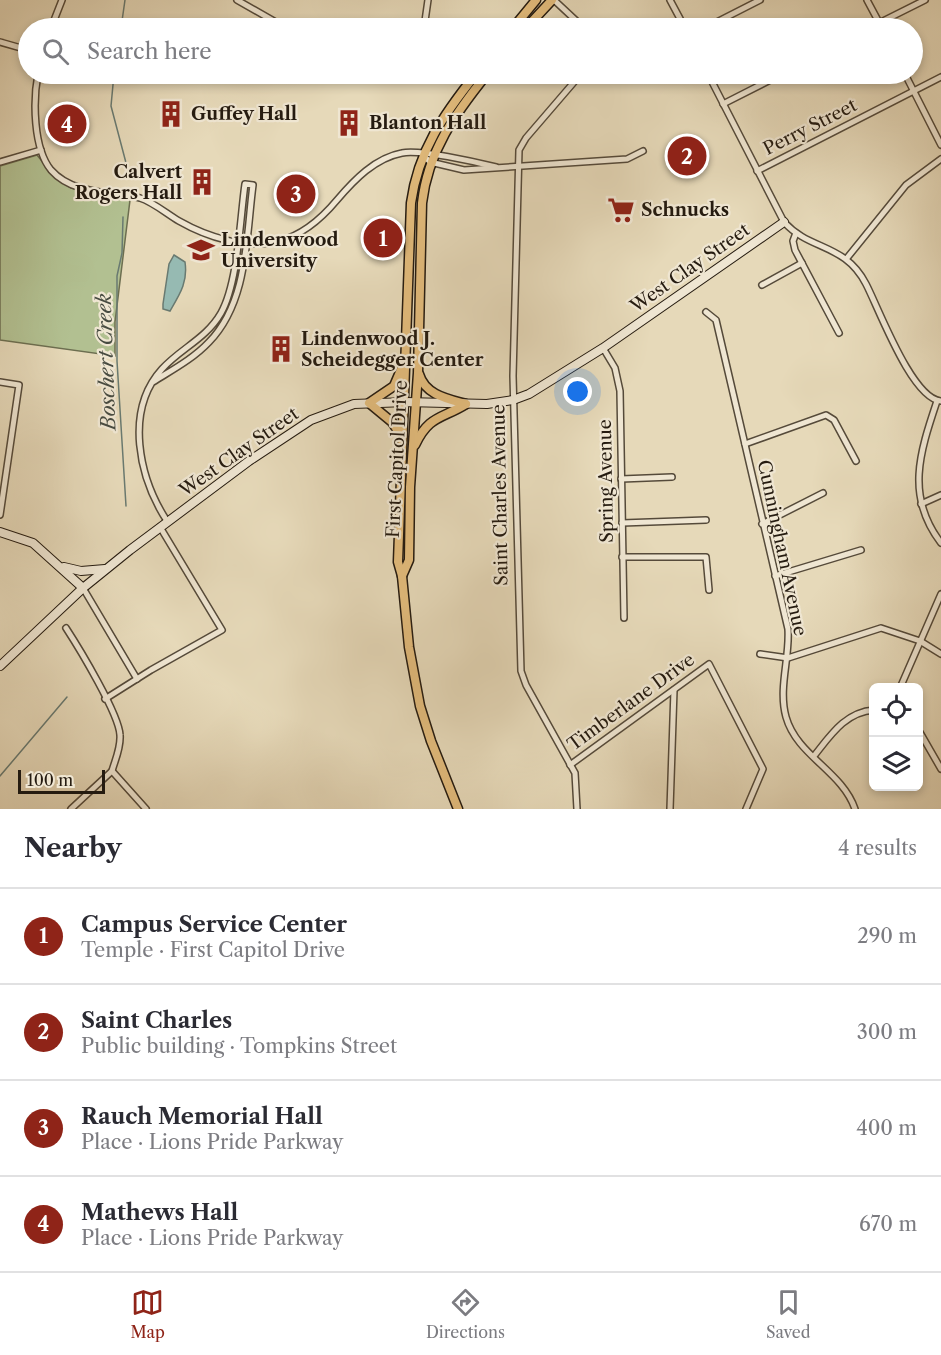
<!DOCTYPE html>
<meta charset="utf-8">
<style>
:root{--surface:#fff;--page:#f7f7f7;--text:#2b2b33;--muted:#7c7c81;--line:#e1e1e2;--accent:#8f2418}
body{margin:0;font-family:"Libre Caslon Text",serif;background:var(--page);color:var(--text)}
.controls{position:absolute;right:18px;bottom:18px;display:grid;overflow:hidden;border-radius:9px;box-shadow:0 3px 9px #0003}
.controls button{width:54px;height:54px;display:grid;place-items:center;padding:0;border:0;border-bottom:2px solid var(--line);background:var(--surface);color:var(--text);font:30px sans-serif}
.scale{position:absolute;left:18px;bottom:15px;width:87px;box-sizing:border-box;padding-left:6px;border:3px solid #251b10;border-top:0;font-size:16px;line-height:21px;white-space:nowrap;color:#251b10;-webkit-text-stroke:4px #efe6d2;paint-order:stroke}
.you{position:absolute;left:578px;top:392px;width:21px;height:21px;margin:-15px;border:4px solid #fff;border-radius:50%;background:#1a73e8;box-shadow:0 0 0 9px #1a73e833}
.badge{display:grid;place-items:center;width:39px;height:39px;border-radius:50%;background:var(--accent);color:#fff;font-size:20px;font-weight:700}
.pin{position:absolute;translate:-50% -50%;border:3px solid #fff;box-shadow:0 2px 6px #0006}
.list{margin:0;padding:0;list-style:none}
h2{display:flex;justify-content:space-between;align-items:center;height:78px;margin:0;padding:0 24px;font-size:26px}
h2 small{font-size:20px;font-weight:400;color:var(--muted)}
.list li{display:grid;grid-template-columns:39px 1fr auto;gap:18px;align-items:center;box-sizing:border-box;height:96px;padding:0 24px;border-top:2px solid var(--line)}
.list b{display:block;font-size:22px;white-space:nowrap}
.list p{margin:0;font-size:20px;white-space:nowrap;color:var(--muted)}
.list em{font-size:20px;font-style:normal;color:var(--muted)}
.icon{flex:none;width:33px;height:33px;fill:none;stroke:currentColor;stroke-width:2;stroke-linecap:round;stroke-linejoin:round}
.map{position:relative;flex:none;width:941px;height:809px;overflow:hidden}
.search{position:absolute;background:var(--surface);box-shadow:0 3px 9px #0003;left:18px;right:18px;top:18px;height:66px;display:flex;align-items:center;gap:15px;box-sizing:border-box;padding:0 21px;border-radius:33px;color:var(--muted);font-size:22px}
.sheet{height:462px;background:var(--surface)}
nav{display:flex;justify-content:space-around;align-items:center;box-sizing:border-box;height:84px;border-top:2px solid var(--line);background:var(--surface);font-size:16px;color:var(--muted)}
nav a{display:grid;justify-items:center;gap:3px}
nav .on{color:var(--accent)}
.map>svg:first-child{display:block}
.green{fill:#b2c091;stroke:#6c6e50;stroke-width:1.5}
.water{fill:#96bab2;stroke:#697a71;stroke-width:1.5}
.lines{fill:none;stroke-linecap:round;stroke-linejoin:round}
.stream{stroke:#697a71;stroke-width:1.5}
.street-casing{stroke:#554a3a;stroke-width:8}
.secondary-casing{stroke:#251b10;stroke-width:10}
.primary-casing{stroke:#251b10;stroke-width:11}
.street{stroke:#efe6d2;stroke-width:5}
.secondary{stroke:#efe6d2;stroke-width:8}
.primary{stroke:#e3bc7c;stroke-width:8}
.labels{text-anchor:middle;stroke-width:4.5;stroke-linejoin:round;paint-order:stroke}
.poi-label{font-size:18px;font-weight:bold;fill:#251b10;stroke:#efe6d2;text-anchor:start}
.street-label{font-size:18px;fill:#251b10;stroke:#efe6d2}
.water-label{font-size:20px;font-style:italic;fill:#474b41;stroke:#efe6d2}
</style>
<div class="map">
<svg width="941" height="809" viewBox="0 0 941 809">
<rect width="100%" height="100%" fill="#e6d9b9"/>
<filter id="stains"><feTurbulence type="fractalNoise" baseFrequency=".00333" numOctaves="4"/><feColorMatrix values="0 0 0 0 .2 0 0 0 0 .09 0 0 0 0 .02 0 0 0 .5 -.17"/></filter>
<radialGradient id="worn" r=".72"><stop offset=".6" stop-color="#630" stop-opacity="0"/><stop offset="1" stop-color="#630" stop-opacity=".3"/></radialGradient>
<polygon class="green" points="37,155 53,175 71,188 130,200 115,322 115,356 0,340 0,166"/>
<path class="water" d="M174,255l11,7c3,20 -5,32 -15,49l-7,-2v-5l6,-40z"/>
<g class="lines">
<g class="stream">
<polyline points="121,28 125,0"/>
<polyline points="114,74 111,106 130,178"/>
<polyline points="123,217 122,253 117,276 117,361 126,506"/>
<polyline points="0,776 67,697"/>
</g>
<defs>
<g id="street">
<polyline points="237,0 286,28"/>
<polyline points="554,0 584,28"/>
<polyline points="670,0 685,28"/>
<polyline points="867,0 882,28"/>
<polyline points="51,28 62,0"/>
<polyline points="424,28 428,0"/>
<polyline points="705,28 760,0"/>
<polyline points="869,28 925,0"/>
<polyline points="0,42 28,50"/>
<path d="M38,74c-5,26 -5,74 13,96 22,25 59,21 89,28 13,4 27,16 39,23 28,16 68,29 100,20 24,-6 43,-23 58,-41 17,-20 38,-42 65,-47 17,-4 74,9 94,14"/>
<polyline points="393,74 423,76 423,74"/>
<path d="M708,74l76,148c26,29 61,21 82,62 13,25 46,115 75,117"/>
<polyline points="905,74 941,145"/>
<polyline points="723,104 782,74"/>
<polyline points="423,155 430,162 464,170 627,159 643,151"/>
<polyline points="0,162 41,150"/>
<polyline points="757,171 941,77"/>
<polyline points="796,233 793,241 795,250 839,333"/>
<polyline points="847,258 906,185 941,159"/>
<polyline points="762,285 802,263"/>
<path d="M706,312l10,8 72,309c2,29 -10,59 -2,88 11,39 56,54 69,92"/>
<polyline points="603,348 615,368 620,391 624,618"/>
<polyline points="0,382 19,385 0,515"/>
<path d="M153,382c19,-12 40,-23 56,-40 39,-40 37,-104 44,-157l-8,-1c-5,35 -7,99 -24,129 -15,26 -40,35 -59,56 -38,42 -23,109 5,152"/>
<path d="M937,401c-17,51 -32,95 4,142"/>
<polyline points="745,444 826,415 834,420 856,461"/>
<polyline points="621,479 672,477"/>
<polyline points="921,504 941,495"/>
<polyline points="622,523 706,520"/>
<polyline points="762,524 823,493"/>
<polyline points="622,557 706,557 709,590"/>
<polyline points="775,576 861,550"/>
<polyline points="83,588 137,679"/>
<path d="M66,628c13,20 53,86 54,107 1,13 -5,25 -8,36l34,38"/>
<polyline points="760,654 788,658 881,628 920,641 941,654"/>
<polyline points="900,688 941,594"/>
<polyline points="105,699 151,670 222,630 160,527"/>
<polyline points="918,729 941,769"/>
<path d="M814,756c16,-20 31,-44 60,-46"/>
<polyline points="570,765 709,664 763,769 746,809"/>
<polyline points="71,809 112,771"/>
<polyline points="577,809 575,773 526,685 521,671 513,376 519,150 526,138 581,74"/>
<polyline points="670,809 674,690"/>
</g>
<g id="secondary">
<polyline points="0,532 33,543 83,588"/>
<polyline points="64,567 81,571 105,569"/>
<polyline points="0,666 83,588 130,550 249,461 311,420 354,404 406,402 487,404 513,400 529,394 603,348 784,222"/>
</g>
<g id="primary">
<polyline points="513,28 536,0"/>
<polyline points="526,28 552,0"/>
<path d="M419,374c6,21 29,25 47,30"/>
<polyline points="402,437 392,422 369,403 394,386 403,365"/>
<path d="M415,445c14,-30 27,-26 51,-41"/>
<path d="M402,576l7,-16 1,-73 8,-114 4,-170c6,-52 33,-89 65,-129"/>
<path d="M458,809l-27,-68 -11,-35 -11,-59 -7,-71 -4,-14 13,-359c7,-52 33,-89 65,-129"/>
</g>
</defs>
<use href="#street" class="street-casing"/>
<use href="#secondary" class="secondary-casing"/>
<use href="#primary" class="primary-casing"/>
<use href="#street" class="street"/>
<use href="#secondary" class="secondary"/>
<use href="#primary" class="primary"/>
</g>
<defs>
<symbol id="building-bare" viewBox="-9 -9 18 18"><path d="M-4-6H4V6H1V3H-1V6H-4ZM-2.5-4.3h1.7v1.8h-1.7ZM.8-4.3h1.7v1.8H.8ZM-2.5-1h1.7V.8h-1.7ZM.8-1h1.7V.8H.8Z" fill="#8f2418" stroke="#efe6d2" stroke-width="2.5" paint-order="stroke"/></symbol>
<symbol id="supermarket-bare" viewBox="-9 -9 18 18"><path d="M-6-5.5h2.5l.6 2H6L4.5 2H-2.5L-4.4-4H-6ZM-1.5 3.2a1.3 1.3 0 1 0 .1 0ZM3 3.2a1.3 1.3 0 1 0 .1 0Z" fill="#8f2418" stroke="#efe6d2" stroke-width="2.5" paint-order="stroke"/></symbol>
<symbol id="university-bare" viewBox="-9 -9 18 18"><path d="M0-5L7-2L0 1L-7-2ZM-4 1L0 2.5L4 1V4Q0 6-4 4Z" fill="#8f2418" stroke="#efe6d2" stroke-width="2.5" paint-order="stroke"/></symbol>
</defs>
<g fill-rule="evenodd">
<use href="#building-bare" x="152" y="95" width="38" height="38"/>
<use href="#building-bare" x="330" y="104" width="38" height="38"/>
<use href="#building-bare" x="183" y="163" width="38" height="38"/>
<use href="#supermarket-bare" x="602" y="191" width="38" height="38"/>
<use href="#university-bare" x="182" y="231" width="38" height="38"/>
<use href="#building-bare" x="262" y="330" width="38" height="38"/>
</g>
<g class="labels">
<g class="poi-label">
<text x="191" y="120">Guffey Hall</text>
<text x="369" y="129">Blanton Hall</text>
<text x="182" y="178" text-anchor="end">Calvert<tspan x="182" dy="21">Rogers Hall</tspan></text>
<text x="641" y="216">Schnucks</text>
<text x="221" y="246">Lindenwood<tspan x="221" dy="21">University</tspan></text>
<text x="301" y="345">Lindenwood J.<tspan x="301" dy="21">Scheidegger Center</tspan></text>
</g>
<g class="street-label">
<text transform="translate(810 127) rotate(-27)" y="6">Perry Street</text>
<text transform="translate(690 268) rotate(-35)" y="6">West Clay Street</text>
<text transform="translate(239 452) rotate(-35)" y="6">West Clay Street</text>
<text transform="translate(397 459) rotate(-87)" y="6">First Capitol Drive</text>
<text transform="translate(606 481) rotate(-91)" y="6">Spring Avenue</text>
<text transform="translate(500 495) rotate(-91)" y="6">Saint Charles Avenue</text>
<text transform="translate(782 548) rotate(78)" y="6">Cunningham Avenue</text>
<text transform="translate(631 702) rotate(-36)" y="6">Timberlane Drive</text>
</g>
<g class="water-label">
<text transform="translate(106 362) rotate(-92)" y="7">Boschert Creek</text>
</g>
</g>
<rect width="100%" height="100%" filter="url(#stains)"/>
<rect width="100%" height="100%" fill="url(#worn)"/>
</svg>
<div class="controls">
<button><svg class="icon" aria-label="locate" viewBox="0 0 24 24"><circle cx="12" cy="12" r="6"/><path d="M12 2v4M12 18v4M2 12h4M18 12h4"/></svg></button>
<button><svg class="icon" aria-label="layers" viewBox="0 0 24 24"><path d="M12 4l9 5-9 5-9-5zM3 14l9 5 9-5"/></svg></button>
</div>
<div class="scale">100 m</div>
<div class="you"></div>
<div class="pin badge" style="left:383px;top:238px">1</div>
<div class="pin badge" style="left:687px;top:156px">2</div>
<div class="pin badge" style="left:296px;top:194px">3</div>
<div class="pin badge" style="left:67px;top:124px">4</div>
<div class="search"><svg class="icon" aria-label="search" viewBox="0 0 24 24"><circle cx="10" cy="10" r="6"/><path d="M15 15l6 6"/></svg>Search here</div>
</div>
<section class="sheet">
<h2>Nearby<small>4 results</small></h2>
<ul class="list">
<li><span class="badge">1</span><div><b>Campus Service Center</b><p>Temple · First Capitol Drive</p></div><em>290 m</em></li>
<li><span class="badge">2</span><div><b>Saint Charles</b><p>Public building · Tompkins Street</p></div><em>300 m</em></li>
<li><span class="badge">3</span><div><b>Rauch Memorial Hall</b><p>Place · Lions Pride Parkway</p></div><em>400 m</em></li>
<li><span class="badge">4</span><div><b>Mathews Hall</b><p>Place · Lions Pride Parkway</p></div><em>670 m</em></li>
</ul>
</section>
<nav>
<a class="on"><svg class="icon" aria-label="map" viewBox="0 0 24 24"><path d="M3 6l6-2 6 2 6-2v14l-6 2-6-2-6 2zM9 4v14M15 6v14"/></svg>Map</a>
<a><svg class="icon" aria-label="directions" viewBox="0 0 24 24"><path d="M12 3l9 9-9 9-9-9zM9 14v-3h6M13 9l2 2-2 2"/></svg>Directions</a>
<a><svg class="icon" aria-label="saved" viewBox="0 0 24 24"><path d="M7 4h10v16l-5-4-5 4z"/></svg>Saved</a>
</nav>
